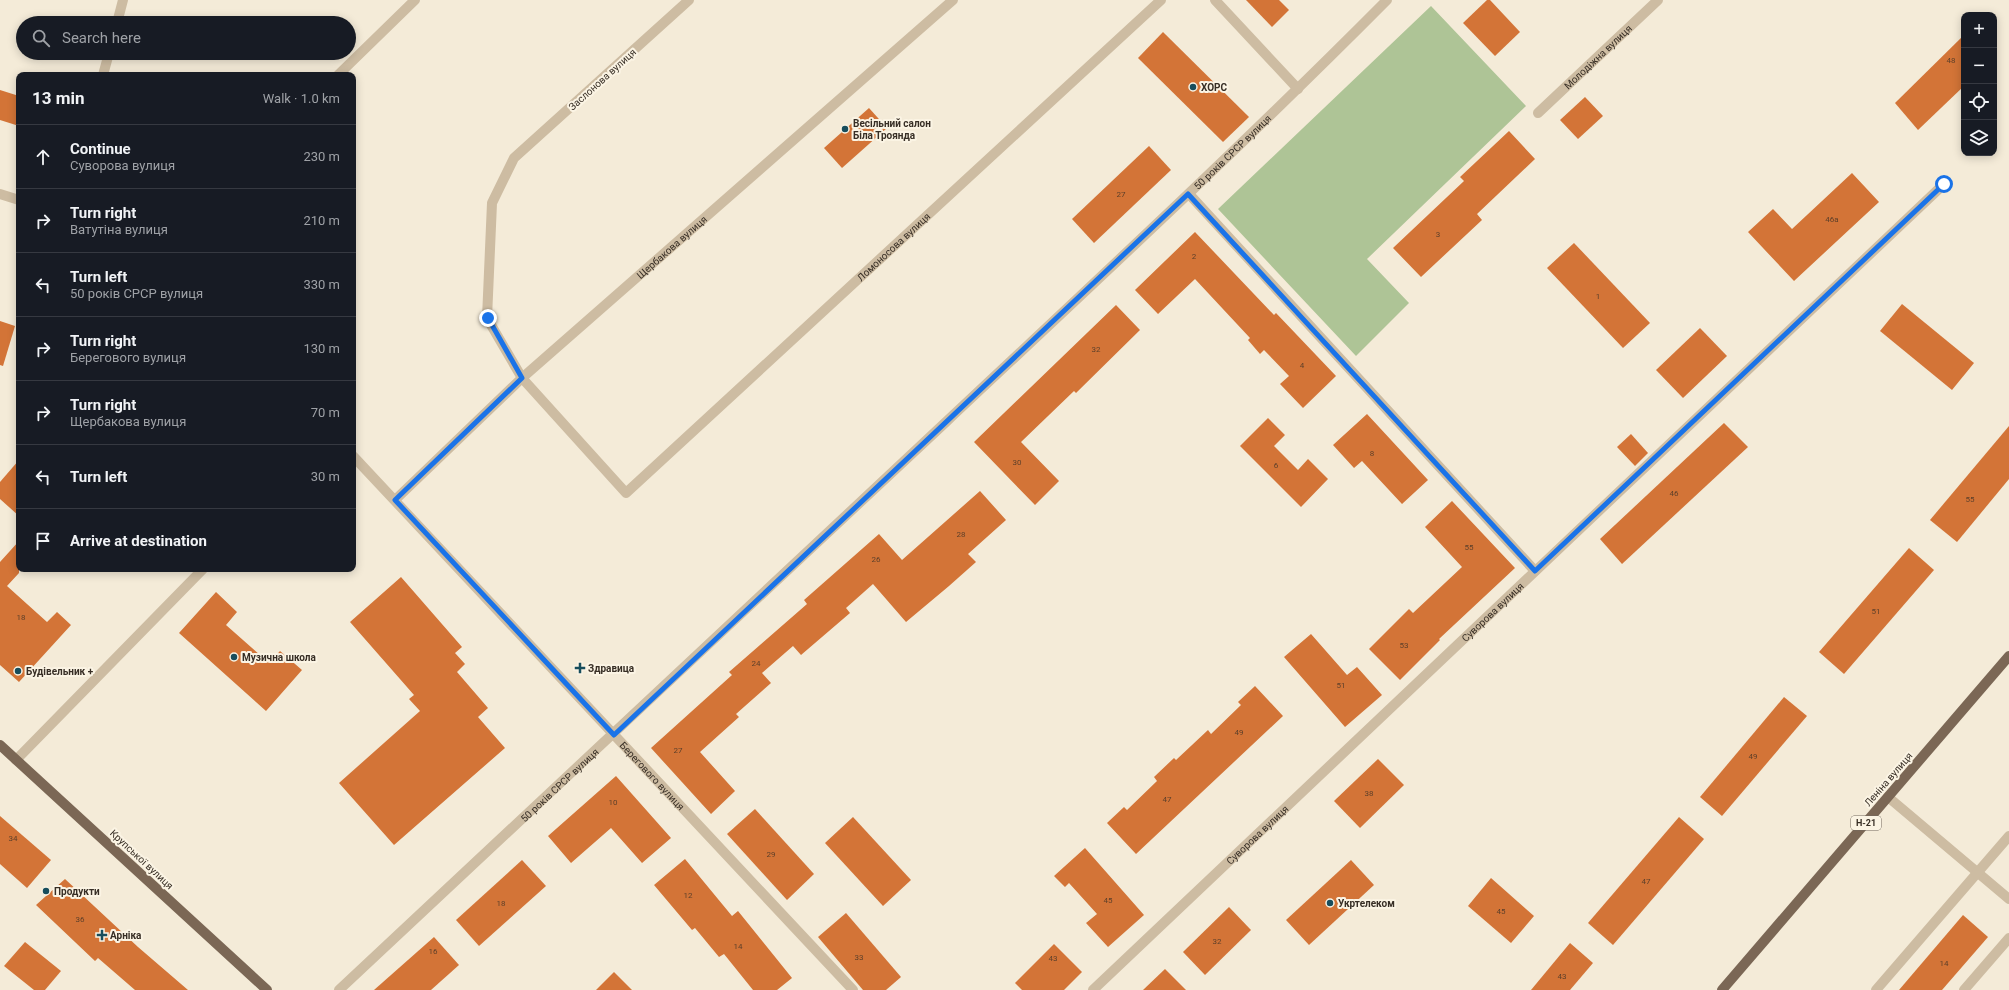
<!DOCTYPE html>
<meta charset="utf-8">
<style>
:root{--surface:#171b24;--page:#242831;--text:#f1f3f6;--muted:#9ea1a6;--line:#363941}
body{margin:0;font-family:Roboto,sans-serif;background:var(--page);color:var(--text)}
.controls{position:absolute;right:12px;top:12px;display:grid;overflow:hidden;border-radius:8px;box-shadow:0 2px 10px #0003}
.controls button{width:36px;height:36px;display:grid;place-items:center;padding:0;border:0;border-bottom:1px solid var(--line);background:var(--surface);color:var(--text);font:20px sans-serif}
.stop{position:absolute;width:12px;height:12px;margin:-9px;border:3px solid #1a73e8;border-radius:50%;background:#fff}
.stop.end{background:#1a73e8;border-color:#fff;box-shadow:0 1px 4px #0008}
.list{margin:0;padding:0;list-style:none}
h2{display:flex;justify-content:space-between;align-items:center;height:52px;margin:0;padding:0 16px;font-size:17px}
h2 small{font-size:13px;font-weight:400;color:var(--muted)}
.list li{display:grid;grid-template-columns:26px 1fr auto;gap:12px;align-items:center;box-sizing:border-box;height:64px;padding:0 16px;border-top:1px solid var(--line)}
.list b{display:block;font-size:15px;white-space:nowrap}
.list p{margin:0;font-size:13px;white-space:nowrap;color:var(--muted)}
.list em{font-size:13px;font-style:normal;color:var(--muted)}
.icon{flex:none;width:22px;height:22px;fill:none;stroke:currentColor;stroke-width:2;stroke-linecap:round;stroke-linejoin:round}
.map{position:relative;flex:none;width:2009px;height:990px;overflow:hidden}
.search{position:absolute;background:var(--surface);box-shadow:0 2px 10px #0003;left:16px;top:16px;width:340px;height:44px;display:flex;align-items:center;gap:10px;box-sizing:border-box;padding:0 14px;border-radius:22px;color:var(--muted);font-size:15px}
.panel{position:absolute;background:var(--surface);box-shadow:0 2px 10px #0003;left:16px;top:72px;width:340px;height:500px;border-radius:8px}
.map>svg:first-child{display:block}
.green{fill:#aec496}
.building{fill:#d37437}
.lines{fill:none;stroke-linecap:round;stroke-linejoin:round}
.minor{stroke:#cdbca2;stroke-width:10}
.major{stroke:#7b6755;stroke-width:10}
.route{stroke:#1a73e8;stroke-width:5}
.poi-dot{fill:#174d5c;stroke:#fbf4e4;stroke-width:1.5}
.labels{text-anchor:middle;stroke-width:4;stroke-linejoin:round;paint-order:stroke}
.number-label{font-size:8px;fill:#5e402a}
.shield{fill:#fbf4e4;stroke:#72695e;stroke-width:1}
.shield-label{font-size:9px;font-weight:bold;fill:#372e25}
.street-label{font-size:10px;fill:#372e25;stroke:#fbf4e4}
.poi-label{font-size:10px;font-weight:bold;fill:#372e25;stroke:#fbf4e4;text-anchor:start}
</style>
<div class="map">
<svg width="2009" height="990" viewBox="0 0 2009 990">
<rect width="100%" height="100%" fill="#f4ebd8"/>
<polygon class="green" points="1431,6 1526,106 1367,259 1409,303 1356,356 1218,209"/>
<g class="building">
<polygon points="1246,0 1279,0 1289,10 1272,27"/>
<polygon points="1487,0 1490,0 1520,32 1495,56 1463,23"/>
<polygon points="1163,32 1249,117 1223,142 1138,58"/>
<polygon points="1964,35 1964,86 1918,130 1895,103"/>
<polygon points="0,90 19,96 19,126 0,120"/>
<polygon points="1585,97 1603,116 1578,139 1560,120"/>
<polygon points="869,108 887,128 842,168 824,148"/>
<polygon points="1509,131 1535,159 1477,214 1482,220 1421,277 1393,248 1464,181 1460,177"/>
<polygon points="1149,146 1171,170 1094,243 1072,219"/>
<polygon points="1852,173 1879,202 1794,281 1748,232 1773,209 1792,229"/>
<polygon points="1195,232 1274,315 1276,313 1336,376 1303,408 1280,384 1289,376 1264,350 1260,354 1248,340 1250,338 1195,279 1158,314 1135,290"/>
<polygon points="1574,243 1650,323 1623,348 1547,268"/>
<polygon points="1902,304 1974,363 1952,390 1880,331"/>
<polygon points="1116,305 1140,330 1076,393 1074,391 1021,442 1059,481 1035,505 974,442"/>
<polygon points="0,321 15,326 3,366 0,365"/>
<polygon points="1700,328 1727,356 1683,398 1656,370"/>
<polygon points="1367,414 1428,480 1402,504 1362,461 1354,468 1333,445"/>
<polygon points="1268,418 1285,435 1274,446 1298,470 1308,459 1328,479 1301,507 1240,446"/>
<polygon points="1724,423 1748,447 1622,564 1600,539"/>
<polygon points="2009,426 2009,479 1957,542 1930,520"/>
<polygon points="1631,434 1648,453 1635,466 1617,447"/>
<polygon points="19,460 19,516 0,499 0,482"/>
<polygon points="980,491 1006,520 968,554 976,562 949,586 906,622 873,584 846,608 850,613 801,655 793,646 762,673 771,683 736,714 739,717 700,752 735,791 711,814 651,748 732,675 729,672 807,604 804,600 879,534 902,560"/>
<polygon points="1452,501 1515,568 1439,639 1440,640 1400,680 1369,649 1409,609 1413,613 1462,567 1425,527"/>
<polygon points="19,541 19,573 7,586 47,622 57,612 71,625 19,682 0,665 0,562"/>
<polygon points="1909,548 1934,570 1844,674 1819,652"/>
<polygon points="401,577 462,647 455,653 465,664 457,672 488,708 478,717 505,748 394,845 339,783 420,711 409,699 414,695 350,622"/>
<polygon points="216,592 237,612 226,625 269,663 280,651 302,670 266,711 179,633"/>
<polygon points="1311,634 1347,675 1357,667 1382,695 1345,727 1284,657"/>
<polygon points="1255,686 1283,716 1136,854 1107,823 1124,807 1127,810 1157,781 1154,777 1174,758 1176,760 1208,730 1211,734 1241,705 1238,702"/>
<polygon points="1784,697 1807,716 1722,816 1700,797"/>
<polygon points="1378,759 1404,785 1360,828 1334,801"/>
<polygon points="616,776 671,838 642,863 611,828 571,863 548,836"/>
<polygon points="755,809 814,874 787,900 727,834"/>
<polygon points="0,816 51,860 27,888 0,864"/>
<polygon points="853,817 911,880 883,906 825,843"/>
<polygon points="1679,817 1704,839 1613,945 1588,923"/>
<polygon points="1085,848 1144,915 1108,947 1086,923 1097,914 1069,883 1065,887 1054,876"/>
<polygon points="685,859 732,916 738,911 792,978 777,990 753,990 724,954 719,957 695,928 692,930 654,885"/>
<polygon points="522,860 546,886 479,946 456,920"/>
<polygon points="1351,860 1374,885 1309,945 1286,920"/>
<polygon points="1491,878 1534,916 1511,943 1468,906"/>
<polygon points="65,879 138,947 188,990 135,990 98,958 95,961 36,905"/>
<polygon points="1229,907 1251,930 1205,975 1183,952"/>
<polygon points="846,913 901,977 886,990 863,990 818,937"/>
<polygon points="1963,915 1988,937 1942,990 1899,990"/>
<polygon points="434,937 459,965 431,990 374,990"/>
<polygon points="25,942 61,971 45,990 34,990 4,966"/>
<polygon points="1570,943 1593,963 1570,990 1531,990"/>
<polygon points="1054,944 1082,972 1064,990 1022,990 1015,983"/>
<polygon points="1165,969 1186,990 1143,990"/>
<polygon points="614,972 632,990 596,990"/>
</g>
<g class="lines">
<g class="minor">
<path id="s1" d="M689,0l-175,158 -22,45 -5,115 35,60 104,115 535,-493"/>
<polyline points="1215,0 1298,89"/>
<polyline points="117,23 123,0"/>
<polyline points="103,75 109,53"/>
<polyline points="338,75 415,0"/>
<path id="s2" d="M1538,113l120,-113"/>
<polyline points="0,194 19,200"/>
<polyline points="1189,194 1535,571"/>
<path id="s3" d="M353,456l500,534"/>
<path id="s4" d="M395,500l127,-122 431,-378"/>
<polyline points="16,760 203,569"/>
<polyline points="1888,797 2009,899"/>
<path id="s5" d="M339,990c204,-189 406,-379 608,-569 148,-139 297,-277 440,-421"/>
<path id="s6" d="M1093,990l851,-806"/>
<polyline points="1876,990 2009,836"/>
<polyline points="1964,990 2009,938"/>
</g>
<g class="major">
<polyline points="0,745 267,990"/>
<polyline points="1722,990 2009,656"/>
</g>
</g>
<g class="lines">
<polyline class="route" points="488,318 522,378 395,500 614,735 1188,194 1535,571 1944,184"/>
</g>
<g class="poi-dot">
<circle cx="1193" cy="87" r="4"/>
<circle cx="845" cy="129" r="4"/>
<circle cx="234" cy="657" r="4"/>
<path d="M578 662h4v4h4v4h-4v4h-4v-4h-4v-4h4z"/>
<circle cx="18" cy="671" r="4"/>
<circle cx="46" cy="891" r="4"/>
<circle cx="1330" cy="903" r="4"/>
<path d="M100 929h4v4h4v4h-4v4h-4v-4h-4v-4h4z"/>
</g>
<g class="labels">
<g class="number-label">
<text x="1951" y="63">48</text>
<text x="1121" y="197">27</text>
<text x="1832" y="222">46а</text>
<text x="1438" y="237">3</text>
<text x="1194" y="259">2</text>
<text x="1598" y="299">1</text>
<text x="1096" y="352">32</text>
<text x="1302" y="368">4</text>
<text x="1372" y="456">8</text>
<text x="1017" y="465">30</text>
<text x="1276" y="468">6</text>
<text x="1674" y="496">46</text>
<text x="1970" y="502">55</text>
<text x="961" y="537">28</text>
<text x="1469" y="550">55</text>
<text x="876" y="562">26</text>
<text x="1876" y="614">51</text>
<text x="21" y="620">18</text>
<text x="1404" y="648">53</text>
<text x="756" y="666">24</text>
<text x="1341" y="688">51</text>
<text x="1239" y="735">49</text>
<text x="678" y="753">27</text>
<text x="1753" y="759">49</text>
<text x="1369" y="796">38</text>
<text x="1167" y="802">47</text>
<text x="613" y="805">10</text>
<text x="13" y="841">34</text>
<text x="771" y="857">29</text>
<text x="1646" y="884">47</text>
<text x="688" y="898">12</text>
<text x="1108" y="903">45</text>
<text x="501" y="906">18</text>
<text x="1501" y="914">45</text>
<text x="80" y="922">36</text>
<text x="1217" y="944">32</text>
<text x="738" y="949">14</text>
<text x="433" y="954">16</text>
<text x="859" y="960">33</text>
<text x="1053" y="961">43</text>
<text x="1944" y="966">14</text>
<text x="1562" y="979">43</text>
</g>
<rect class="shield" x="1851" y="816" width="30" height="14" rx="3"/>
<g class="shield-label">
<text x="1866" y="826">Н-21</text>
</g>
<g class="street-label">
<text dy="4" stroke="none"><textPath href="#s2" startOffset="82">Молодіжна вулиця</textPath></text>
<text transform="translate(602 79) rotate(-42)" y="4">Заслонова вулиця</text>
<text dy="4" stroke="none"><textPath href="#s5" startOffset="1225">50 років СРСР вулиця</textPath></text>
<text dy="4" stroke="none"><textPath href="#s4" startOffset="375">Щербакова вулиця</textPath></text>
<text dy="4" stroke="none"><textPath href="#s1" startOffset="989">Ломоносова вулиця</textPath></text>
<text dy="4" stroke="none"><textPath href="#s6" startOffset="550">Суворова вулиця</textPath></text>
<text dy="4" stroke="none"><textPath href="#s3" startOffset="438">Берегового вулиця</textPath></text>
<text transform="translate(1888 779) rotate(-49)" y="4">Леніна вулиця</text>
<text dy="4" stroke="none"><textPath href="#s5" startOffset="301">50 років СРСР вулиця</textPath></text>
<text dy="4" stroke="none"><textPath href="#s6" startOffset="226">Суворова вулиця</textPath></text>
<text transform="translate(142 859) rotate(43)" y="4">Крупської вулиця</text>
</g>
<g class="poi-label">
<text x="1201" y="91">ХОРС</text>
<text x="853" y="127">Весільний салон<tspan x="853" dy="12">Біла Троянда</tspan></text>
<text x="242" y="661">Музична школа</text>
<text x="588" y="672">Здравица</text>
<text x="26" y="675">Будівельник +</text>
<text x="54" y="895">Продукти</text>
<text x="1338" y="907">Укртелеком</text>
<text x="110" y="939">Арніка</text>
</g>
</g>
</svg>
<div class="controls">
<button>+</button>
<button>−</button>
<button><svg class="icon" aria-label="locate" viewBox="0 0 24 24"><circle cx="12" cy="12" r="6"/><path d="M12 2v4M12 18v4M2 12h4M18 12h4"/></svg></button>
<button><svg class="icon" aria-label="layers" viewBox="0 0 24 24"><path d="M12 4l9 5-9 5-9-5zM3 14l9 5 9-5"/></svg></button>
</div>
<div class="stop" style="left:1944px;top:184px"></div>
<div class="stop end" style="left:488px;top:318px"></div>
<div class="search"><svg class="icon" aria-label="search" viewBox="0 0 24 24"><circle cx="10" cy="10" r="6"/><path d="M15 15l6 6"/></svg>Search here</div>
<section class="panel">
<h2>13 min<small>Walk · 1.0 km</small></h2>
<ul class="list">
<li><svg class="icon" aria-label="ahead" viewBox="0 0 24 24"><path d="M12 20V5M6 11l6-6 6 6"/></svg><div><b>Continue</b><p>Суворова вулиця</p></div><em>230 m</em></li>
<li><svg class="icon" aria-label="right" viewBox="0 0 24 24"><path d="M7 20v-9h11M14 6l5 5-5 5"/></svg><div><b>Turn right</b><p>Ватутіна вулиця</p></div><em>210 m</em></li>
<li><svg class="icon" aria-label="left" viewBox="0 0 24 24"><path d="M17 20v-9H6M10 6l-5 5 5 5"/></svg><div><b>Turn left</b><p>50 років СРСР вулиця</p></div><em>330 m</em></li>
<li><svg class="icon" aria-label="right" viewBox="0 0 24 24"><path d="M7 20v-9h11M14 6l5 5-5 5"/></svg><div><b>Turn right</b><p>Берегового вулиця</p></div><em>130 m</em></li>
<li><svg class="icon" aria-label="right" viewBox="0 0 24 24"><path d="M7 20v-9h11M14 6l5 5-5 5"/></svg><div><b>Turn right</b><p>Щербакова вулиця</p></div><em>70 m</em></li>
<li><svg class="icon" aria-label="left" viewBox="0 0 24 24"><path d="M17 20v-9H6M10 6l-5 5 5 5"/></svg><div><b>Turn left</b></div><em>30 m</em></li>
<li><svg class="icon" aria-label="arrive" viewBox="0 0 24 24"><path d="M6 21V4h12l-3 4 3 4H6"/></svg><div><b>Arrive at destination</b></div></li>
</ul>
</section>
</div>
